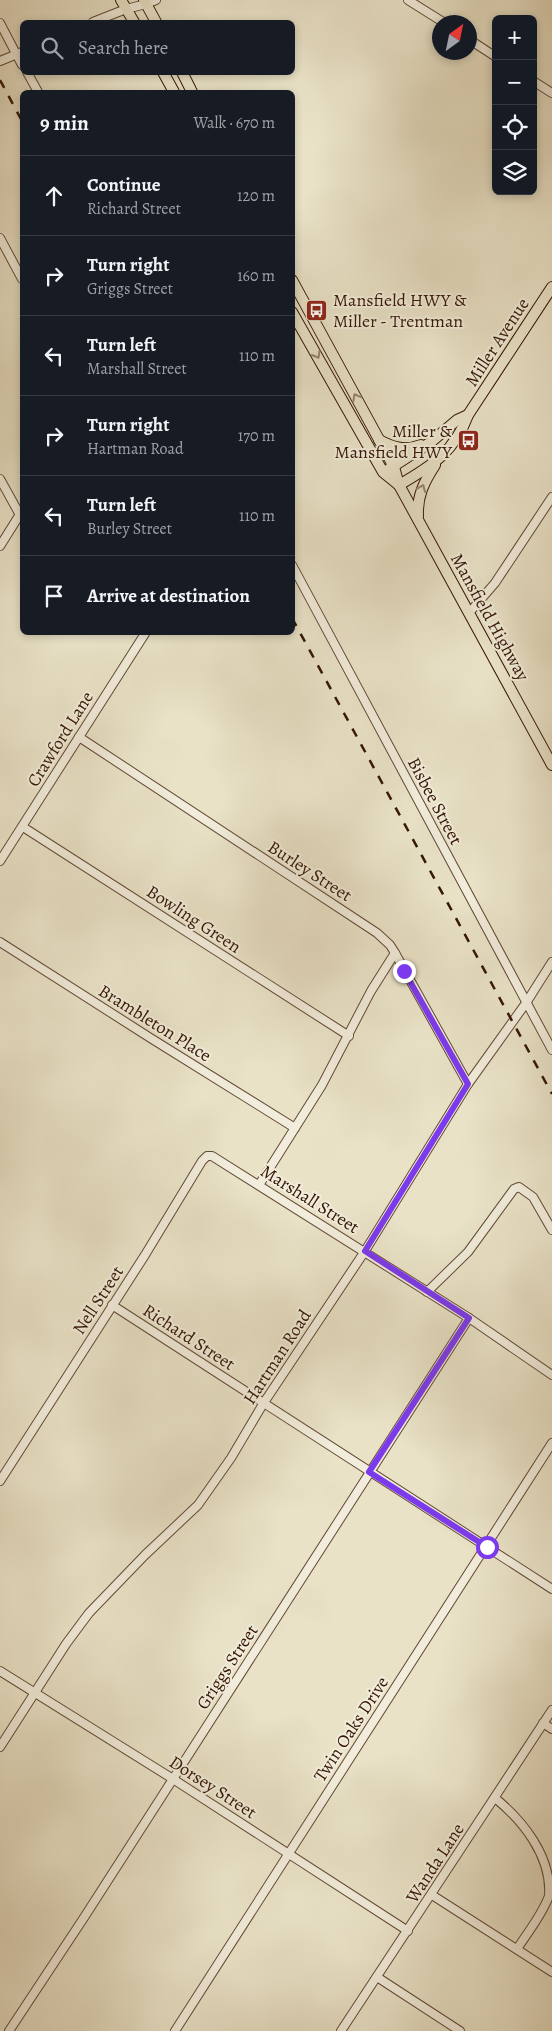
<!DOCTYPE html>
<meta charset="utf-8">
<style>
:root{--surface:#171b24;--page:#242831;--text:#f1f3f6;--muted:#9ea1a6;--line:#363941}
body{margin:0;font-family:Alegreya,serif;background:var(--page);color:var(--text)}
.controls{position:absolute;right:15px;top:15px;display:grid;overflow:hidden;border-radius:8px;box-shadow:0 2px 8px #0003}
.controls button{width:45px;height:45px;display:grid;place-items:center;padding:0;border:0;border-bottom:1px solid var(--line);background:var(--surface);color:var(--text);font:25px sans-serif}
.compass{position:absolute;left:432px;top:15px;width:45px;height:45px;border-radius:50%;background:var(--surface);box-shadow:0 2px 8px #0003;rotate:33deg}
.stop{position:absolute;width:15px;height:15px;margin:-11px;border:4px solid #7c3aed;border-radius:50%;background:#fff}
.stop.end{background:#7c3aed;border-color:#fff;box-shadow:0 1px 5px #0008}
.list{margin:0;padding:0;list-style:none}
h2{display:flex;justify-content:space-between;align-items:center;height:65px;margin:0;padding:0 20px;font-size:21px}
h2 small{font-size:16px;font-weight:400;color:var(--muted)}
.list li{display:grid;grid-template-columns:32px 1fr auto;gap:15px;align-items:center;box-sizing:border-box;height:80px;padding:0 20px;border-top:1px solid var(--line)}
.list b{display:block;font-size:19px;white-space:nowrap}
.list p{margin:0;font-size:16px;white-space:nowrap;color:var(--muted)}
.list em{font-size:16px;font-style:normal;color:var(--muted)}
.icon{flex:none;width:28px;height:28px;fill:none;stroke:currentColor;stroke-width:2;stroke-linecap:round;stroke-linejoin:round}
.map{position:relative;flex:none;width:552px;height:2031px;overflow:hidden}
.search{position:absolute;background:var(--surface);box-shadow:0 2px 8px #0003;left:20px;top:20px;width:275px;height:55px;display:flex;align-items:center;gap:12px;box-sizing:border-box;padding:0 18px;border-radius:8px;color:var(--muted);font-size:19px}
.panel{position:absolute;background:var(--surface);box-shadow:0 2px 8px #0003;left:20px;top:90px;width:275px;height:545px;border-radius:8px}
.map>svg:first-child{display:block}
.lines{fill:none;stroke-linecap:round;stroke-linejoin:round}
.minor-casing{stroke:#624934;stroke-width:10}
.major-casing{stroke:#351603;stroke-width:12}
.minor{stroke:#f1ecdb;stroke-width:8}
.major{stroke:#e9e2c7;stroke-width:10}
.rail{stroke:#351603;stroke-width:2.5;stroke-dasharray:9 9;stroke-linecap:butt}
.oneway{stroke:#98866f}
.route{stroke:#7c3aed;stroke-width:6}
.labels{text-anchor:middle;stroke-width:4;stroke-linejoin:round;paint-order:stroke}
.poi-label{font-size:18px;fill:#351603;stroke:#f1ecdb;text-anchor:start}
.street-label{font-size:18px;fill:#351603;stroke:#f1ecdb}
</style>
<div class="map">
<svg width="552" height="2031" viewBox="0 0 552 2031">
<rect width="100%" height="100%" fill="#e9e2c7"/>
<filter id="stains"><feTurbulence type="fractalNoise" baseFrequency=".004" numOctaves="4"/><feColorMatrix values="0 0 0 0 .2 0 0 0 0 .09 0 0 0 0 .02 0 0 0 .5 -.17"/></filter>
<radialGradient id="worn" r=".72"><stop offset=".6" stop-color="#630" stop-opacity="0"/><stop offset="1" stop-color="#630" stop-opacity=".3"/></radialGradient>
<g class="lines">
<defs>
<g id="minor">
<polyline points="408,0 443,22"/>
<polyline points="93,22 126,9 146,4 156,0"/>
<polyline points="0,23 22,65"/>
<polyline points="470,40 496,57"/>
<polyline points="0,61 22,52"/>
<polyline points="27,72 38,92"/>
<polyline points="533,81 552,93"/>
<polyline points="0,238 22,279"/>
<polyline points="0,479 20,515"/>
<polyline points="0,546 22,511"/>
<polyline points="292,565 552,1050"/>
<polyline points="469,613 495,583 552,497"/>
<polyline points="79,737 377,933 390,945 395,953 468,1084"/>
<polyline points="23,827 349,1036"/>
<polyline points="0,861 146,632"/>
<polyline points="0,942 152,1039 295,1128"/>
<polyline points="259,1185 322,1085 371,991 395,953"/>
<polyline points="427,1292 468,1252 514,1189 519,1187 533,1197 552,1230"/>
<polyline points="112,1305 552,1589"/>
<polyline points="0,1481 145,1255 202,1161 207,1156 212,1156 469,1318 552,1375"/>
<polyline points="0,1671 173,1779 408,1931"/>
<polyline points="543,1723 552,1729"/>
<polyline points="0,1747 66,1644 89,1613 145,1555 198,1505 231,1458 263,1404 365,1251 468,1084 526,1003 552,962"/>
<path d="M495,1798c27,22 57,58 54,98 -7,19 -21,36 -32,53"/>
<polyline points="432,1895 552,1972"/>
<polyline points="377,1977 460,2031"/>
<polyline points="9,2031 85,1916 469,1318"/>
<polyline points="175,2031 552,1443"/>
<polyline points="341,2031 552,1710"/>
</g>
<g id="major">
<polyline points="121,0 134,22"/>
<polyline points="144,0 156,22"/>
<polyline points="163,72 174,92"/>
<polyline points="182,72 192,92"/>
<polyline points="292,280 394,467 399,485 552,765"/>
<polyline points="292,312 383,472 399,485"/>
<path d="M379,440c15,8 26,11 42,5"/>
<polyline points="389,469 431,442 457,420 468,415"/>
<path d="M399,485c33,-19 56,-34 69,-70l84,-128"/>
<path d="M418,516c-1,-20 6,-34 17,-51"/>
</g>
</defs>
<use href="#minor" class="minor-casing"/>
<use href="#major" class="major-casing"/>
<use href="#minor" class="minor"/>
<use href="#major" class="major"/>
<g class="rail">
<polyline points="0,80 22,121"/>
<polyline points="292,618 552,1094"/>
</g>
</g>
<defs><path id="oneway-chevron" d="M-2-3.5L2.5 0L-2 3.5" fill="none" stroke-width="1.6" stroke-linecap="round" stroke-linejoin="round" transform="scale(1.25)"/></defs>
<g class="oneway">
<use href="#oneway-chevron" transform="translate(317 355) rotate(60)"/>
<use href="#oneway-chevron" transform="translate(356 397) rotate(-119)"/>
<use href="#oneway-chevron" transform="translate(422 488) rotate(-67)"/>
</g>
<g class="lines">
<polyline class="route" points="404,971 468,1084 365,1251 469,1318 369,1472 487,1547"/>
</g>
<defs>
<symbol id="bus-square" viewBox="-11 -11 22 22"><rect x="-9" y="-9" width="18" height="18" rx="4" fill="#8f2418" stroke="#f1ecdb"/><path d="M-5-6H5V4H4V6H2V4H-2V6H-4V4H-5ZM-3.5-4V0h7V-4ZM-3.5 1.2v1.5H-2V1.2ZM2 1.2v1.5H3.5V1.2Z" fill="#fff"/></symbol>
</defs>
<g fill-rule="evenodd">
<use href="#bus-square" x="304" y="298" width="25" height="25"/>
<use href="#bus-square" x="456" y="428" width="25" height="25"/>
</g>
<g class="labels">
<g class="poi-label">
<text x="333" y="306">Mansfield HWY &amp;<tspan x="333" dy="21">Miller - Trentman</tspan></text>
<text x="452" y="437" text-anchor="end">Miller &amp;<tspan x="452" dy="21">Mansfield HWY</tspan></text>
</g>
<g class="street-label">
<text transform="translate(497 342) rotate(-57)" y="6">Miller Avenue</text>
<text transform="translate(490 617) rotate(61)" y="6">Mansfield Highway</text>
<text transform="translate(60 739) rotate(-58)" y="6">Crawford Lane</text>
<text transform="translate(435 801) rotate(62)" y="6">Bisbee Street</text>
<text transform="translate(310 871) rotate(33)" y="6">Burley Street</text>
<text transform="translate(194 919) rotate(33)" y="6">Bowling Green</text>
<text transform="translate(155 1023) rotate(32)" y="6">Brambleton Place</text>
<text transform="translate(310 1199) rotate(32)" y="6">Marshall Street</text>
<text transform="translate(98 1300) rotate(-57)" y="6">Nell Street</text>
<text transform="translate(189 1337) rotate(33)" y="6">Richard Street</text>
<text transform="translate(277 1357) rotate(-57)" y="6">Hartman Road</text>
<text transform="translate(227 1667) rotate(-57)" y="6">Griggs Street</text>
<text transform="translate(351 1729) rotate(-57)" y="6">Twin Oaks Drive</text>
<text transform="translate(213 1787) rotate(33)" y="6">Dorsey Street</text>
<text transform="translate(435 1863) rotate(-57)" y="6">Wanda Lane</text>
</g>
</g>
<rect width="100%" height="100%" filter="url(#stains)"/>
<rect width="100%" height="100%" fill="url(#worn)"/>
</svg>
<div class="controls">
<button>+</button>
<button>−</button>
<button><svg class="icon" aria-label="locate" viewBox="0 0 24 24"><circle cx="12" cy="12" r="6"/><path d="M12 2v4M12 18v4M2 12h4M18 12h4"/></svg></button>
<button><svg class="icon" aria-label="layers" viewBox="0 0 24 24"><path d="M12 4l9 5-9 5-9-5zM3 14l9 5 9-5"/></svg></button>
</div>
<svg class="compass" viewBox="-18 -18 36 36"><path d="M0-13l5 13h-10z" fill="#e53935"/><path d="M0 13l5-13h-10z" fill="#9ea1a6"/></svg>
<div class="stop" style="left:487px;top:1547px"></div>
<div class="stop end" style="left:404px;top:971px"></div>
<div class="search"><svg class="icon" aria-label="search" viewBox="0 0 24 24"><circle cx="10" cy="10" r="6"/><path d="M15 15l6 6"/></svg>Search here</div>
<section class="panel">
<h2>9 min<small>Walk · 670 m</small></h2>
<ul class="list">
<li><svg class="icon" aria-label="ahead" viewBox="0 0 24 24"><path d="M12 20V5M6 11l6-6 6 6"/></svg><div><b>Continue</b><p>Richard Street</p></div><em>120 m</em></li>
<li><svg class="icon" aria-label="right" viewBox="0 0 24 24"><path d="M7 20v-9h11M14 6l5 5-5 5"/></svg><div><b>Turn right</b><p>Griggs Street</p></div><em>160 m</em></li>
<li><svg class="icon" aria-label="left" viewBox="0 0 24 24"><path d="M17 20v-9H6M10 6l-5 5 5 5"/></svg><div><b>Turn left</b><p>Marshall Street</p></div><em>110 m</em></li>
<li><svg class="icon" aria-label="right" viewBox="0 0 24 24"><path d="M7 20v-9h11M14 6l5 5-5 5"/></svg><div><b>Turn right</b><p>Hartman Road</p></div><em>170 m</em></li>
<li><svg class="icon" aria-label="left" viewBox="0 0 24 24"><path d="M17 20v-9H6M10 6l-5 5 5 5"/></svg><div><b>Turn left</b><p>Burley Street</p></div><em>110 m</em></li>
<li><svg class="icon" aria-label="arrive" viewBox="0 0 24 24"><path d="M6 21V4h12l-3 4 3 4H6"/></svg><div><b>Arrive at destination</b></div></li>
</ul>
</section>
</div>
